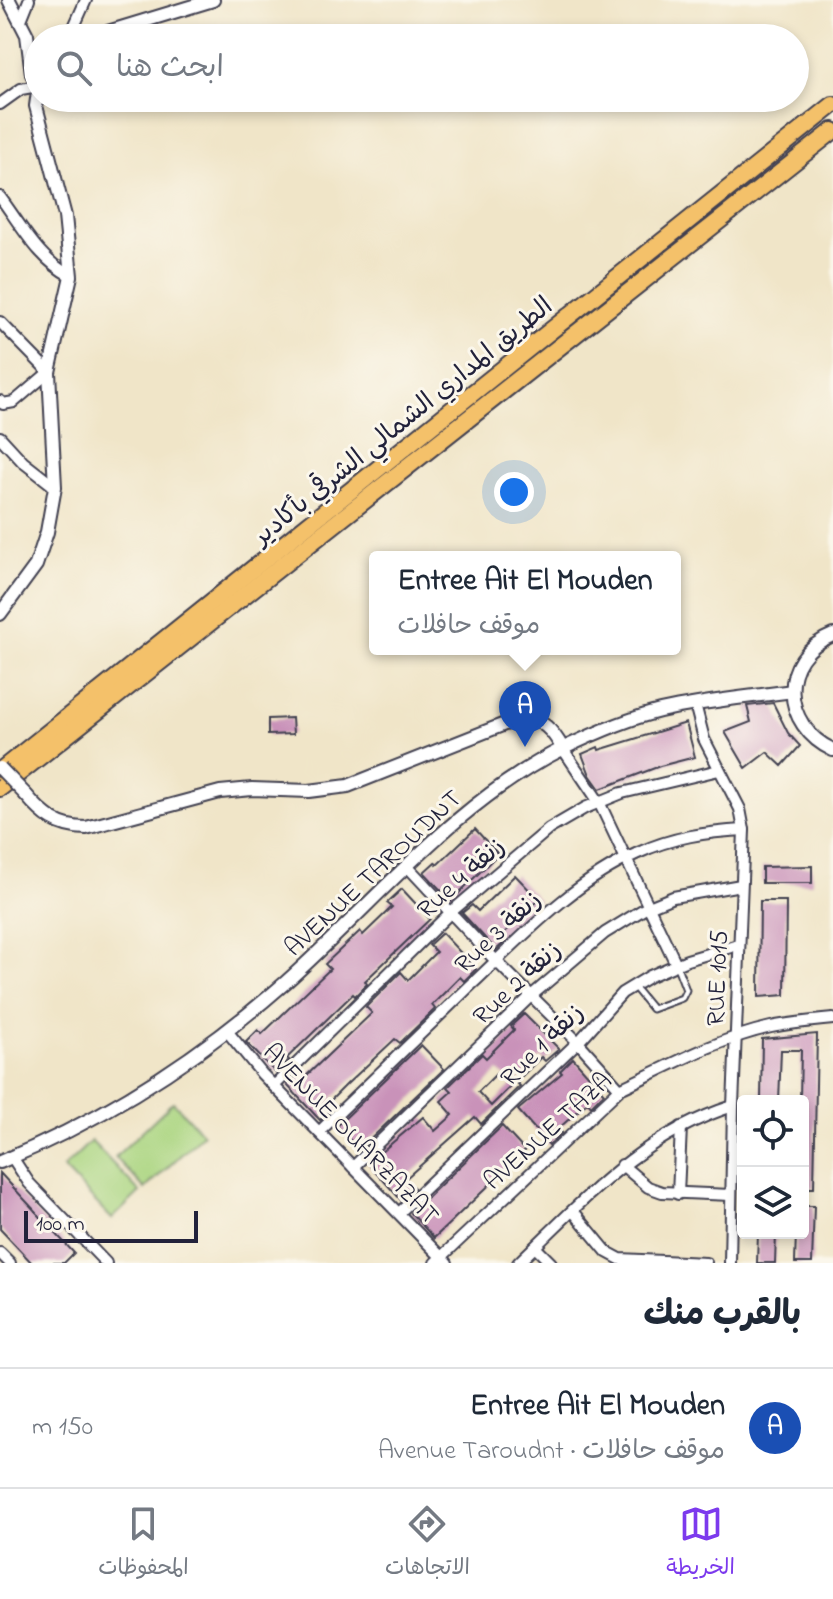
<!DOCTYPE html>
<html lang="ar">
<meta charset="utf-8">
<style>
:root{--surface:#fff;--page:#f2f2f3;--text:#1f2937;--muted:#747a83;--line:#e0e1e3;--accent:#7c3aed}
body{margin:0;font-family:"Indie Flower","Playpen Sans Arabic",sans-serif;background:var(--page);color:var(--text);direction:rtl}
.controls{position:absolute;right:24px;bottom:24px;display:grid;overflow:hidden;border-radius:8px;box-shadow:0 4px 12px #0003}
.controls button{width:72px;height:72px;display:grid;place-items:center;padding:0;border:0;border-bottom:2px solid var(--line);background:var(--surface);color:var(--text);font:40px sans-serif}
.scale{position:absolute;left:24px;bottom:20px;width:174px;box-sizing:border-box;padding-left:8px;border:4px solid #22223b;border-top:0;font-size:22px;line-height:28px;white-space:nowrap;color:#22223b;-webkit-text-stroke:6px #fbf7ec;paint-order:stroke}
.you{position:absolute;left:514px;top:492px;width:28px;height:28px;margin:-20px;border:6px solid #fff;border-radius:50%;background:#1a73e8;box-shadow:0 0 0 12px #1a73e833}
.badge{display:grid;place-items:center;width:52px;height:52px;border-radius:50%;background:var(--accent);color:#fff;font-size:26px;font-weight:700}
.pin{position:absolute;translate:-50% -66px;filter:drop-shadow(0 2px 4px #0008)}
.pin::after{content:'';position:absolute;top:42px;width:28px;height:24px;background:inherit;clip-path:polygon(0 0,100% 0,50% 100%)}
.popup{position:absolute;left:369px;top:551px;width:312px;height:104px;box-sizing:border-box;display:grid;place-content:center;border-radius:8px;background:var(--surface);filter:drop-shadow(0 2px 6px #0005);font-size:26px;white-space:nowrap;color:var(--muted)}
.popup b{font-size:30px;color:var(--text)}
.popup::after{content:'';position:absolute;left:50%;top:100%;margin-left:-16px;border:16px solid transparent;border-top-color:var(--surface)}
.list{margin:0;padding:0;list-style:none}
h2{display:flex;justify-content:space-between;align-items:center;height:104px;margin:0;padding:0 32px;font-size:34px}
h2 small{font-size:26px;font-weight:400;color:var(--muted)}
.list li{display:grid;grid-template-columns:52px 1fr auto;gap:24px;align-items:center;box-sizing:border-box;height:120px;padding:0 32px;border-top:2px solid var(--line)}
.list b{display:block;font-size:30px;white-space:nowrap}
.list p{margin:0;font-size:26px;white-space:nowrap;color:var(--muted)}
.list em{font-size:26px;font-style:normal;color:var(--muted)}
.icon{flex:none;width:44px;height:44px;fill:none;stroke:currentColor;stroke-width:2;stroke-linecap:round;stroke-linejoin:round}
.map{position:relative;flex:none;width:833px;height:1263px;overflow:hidden;direction:ltr}
.search{position:absolute;background:var(--surface);box-shadow:0 4px 12px #0003;left:24px;right:24px;top:24px;height:88px;display:flex;align-items:center;gap:20px;box-sizing:border-box;padding:0 28px;border-radius:44px;color:var(--muted);font-size:30px}
.sheet{height:224px;background:var(--surface)}
nav{display:flex;justify-content:space-around;align-items:center;box-sizing:border-box;height:112px;border-top:2px solid var(--line);background:var(--surface);font-size:22px;color:var(--muted)}
nav a{display:grid;justify-items:center;gap:4px}
nav .on{color:var(--accent)}
.map>svg:first-child{display:block}
.green{fill:#abd581;stroke:#667c5e;stroke-width:2}
.building{fill:#c992b9;fill-rule:evenodd}
.lines{fill:none;stroke-linecap:round;stroke-linejoin:round}
.service-casing{stroke:#413f50;stroke-width:9}
.minor-casing{stroke:#413f50;stroke-width:14}
.tertiary-casing{stroke:#413f50;stroke-width:16}
.trunk-casing{stroke:#413f50;stroke-width:20}
.service{stroke:#fff;stroke-width:5}
.minor{stroke:#fff;stroke-width:10}
.tertiary{stroke:#fff;stroke-width:12}
.trunk{stroke:#f4c16a;stroke-width:16}
.tertiary-bridge-casing{stroke:#413f50;stroke-width:16;stroke-linecap:butt}
.tertiary-bridge{stroke:#fff;stroke-width:12}
.labels{text-anchor:middle;stroke-width:6;stroke-linejoin:round;paint-order:stroke}
.street-label{font-size:26px;fill:#22223b;stroke:#fbf7ec}
</style>
<div class="map">
<svg width="833" height="1263" viewBox="0 0 833 1263">
<rect width="100%" height="100%" fill="#fbf7ec"/>
<filter id="ink" filterUnits="userSpaceOnUse"><feTurbulence type="fractalNoise" baseFrequency=".0125" numOctaves="2"/><feDisplacementMap in="SourceGraphic" scale="16" xChannelSelector="R" yChannelSelector="G"/><feConvolveMatrix kernelMatrix="1 2 1 2 8 2 1 2 1" color-interpolation-filters="sRGB"/></filter>
<filter id="wash" filterUnits="userSpaceOnUse"><feTurbulence type="fractalNoise" baseFrequency=".006" numOctaves="4" result="noise"/><feDisplacementMap in="SourceGraphic" scale="32" xChannelSelector="R" yChannelSelector="G"/><feGaussianBlur stdDeviation="1.8" result="paint"/><feColorMatrix in="noise" values="0 0 0 0 0 0 0 0 0 0 0 0 0 0 0 0 0 1.4 0 .05"/><feComposite in="paint" operator="in"/></filter>
<g filter="url(#wash)">
<rect width="100%" height="100%" fill="#f0e5c8"/>
<g class="green">
<polygon points="173,1102 203,1134 145,1189 115,1157"/>
<polygon points="91,1141 140,1192 112,1219 63,1168"/>
</g>
<g id="blocks">
<g class="building">
<polygon points="773,703 788,733 800,746 782,766 767,752 746,768 725,732 751,722 747,706"/>
<polygon points="292,718 293,734 268,735 268,719"/>
<polygon points="686,723 695,757 660,766 600,789 590,775 582,754 598,747 599,750"/>
<polygon points="475,829 498,854 451,901 424,872 435,862 437,865"/>
<polygon points="812,866 812,883 762,883 762,867"/>
<polygon points="515,875 539,900 501,936 506,941 496,950 462,913 472,905 478,911"/>
<polygon points="402,889 430,919 365,981 367,984 355,996 353,994 287,1058 289,1060 276,1073 246,1042 258,1030 262,1034 330,969 325,964 360,931 363,935 392,907 387,903"/>
<polygon points="760,901 786,901 785,995 759,997"/>
<polygon points="442,933 476,969 464,981 460,977 432,1005 435,1009 400,1043 395,1039 347,1084 329,1102 334,1107 320,1120 287,1085 300,1072 305,1077 372,1013 366,1007 401,972 408,980 436,952 429,945"/>
<path d="M524,1014l35,35 -14,12 -4,-4 -25,25 4,4 -39,38 -6,-7 -70,62 9,9 -13,12 -33,-37 55,-46 12,14 18,-16 -12,-14 11,-10 -4,-4 34,-33 4,4 28,-28 -3,-4zM499,1071l14,13 -22,22 -13,-14z"/>
<polygon points="817,1034 814,1188 803,1188 803,1101 800,1101 801,1050 781,1050 779,1101 761,1101 762,1039"/>
<polygon points="421,1045 444,1069 359,1150 337,1126"/>
<polygon points="573,1058 604,1093 591,1106 588,1102 558,1129 562,1133 549,1145 518,1110 562,1073 560,1071"/>
<polygon points="502,1126 525,1151 434,1238 411,1213"/>
<polygon points="0,1173 74,1253 64,1263 32,1263 0,1229"/>
<polygon points="803,1206 814,1206 812,1263 795,1263 796,1233 803,1233"/>
<polygon points="758,1233 776,1233 775,1263 757,1263"/>
</g>
</g>
</g>
<g filter="url(#ink)">
<use href="#blocks" fill-opacity="0" stroke="#413f50" stroke-width="2"/>
<g class="lines">
<defs>
<polyline id="service" points="634,987 652,1009 682,998 686,990 676,964"/>
<g id="minor">
<polyline points="21,20 29,0"/>
<polyline points="69,38 86,0"/>
<polyline points="0,104 21,89 38,86"/>
<path d="M0,197c21,28 39,63 71,79"/>
<polyline points="0,322 49,372 14,402 3,404 0,401"/>
<polyline points="0,437 23,462 55,487"/>
<polyline points="695,704 704,739 740,809 744,830 733,1106 730,1263"/>
<polyline points="563,749 599,802 676,964"/>
<polyline points="408,867 496,961 577,1041 620,1089"/>
<polyline points="227,1031 262,1074 447,1263"/>
<polyline points="274,1086 451,912 549,829 585,808 622,793 719,770"/>
<path d="M319,1132c51,-49 102,-98 153,-148 51,-48 101,-102 166,-131 34,-16 69,-21 106,-23"/>
<polyline points="12,1157 29,1183 106,1263"/>
<polyline points="622,1165 648,1187 662,1192 731,1195"/>
<polyline points="353,1167 531,996 605,933 644,909 673,897 741,885"/>
<polyline points="678,1194 681,1127"/>
<polyline points="573,1211 607,1252 620,1259 706,1263"/>
<polyline points="399,1213 582,1038 622,993 650,976 687,960 738,945"/>
<polyline points="535,1247 551,1263"/>
<polyline points="0,1253 10,1263"/>
<path d="M435,1263l185,-174c49,-23 97,-50 151,-62 20,-4 41,-6 62,-8"/>
<path d="M518,1263c67,-64 123,-128 215,-157"/>
</g>
<g id="tertiary">
<polyline points="9,0 27,35 32,74 38,85"/>
<polyline points="88,38 213,0"/>
<polyline points="0,614 36,565 47,532 55,487 49,372 71,276 65,216 36,106 38,92"/>
<path d="M833,635c-56,22 -52,91 0,115"/>
<path d="M26,795c17,20 32,33 60,33l134,-36 32,-3 57,2 39,-5 172,-68c22,-1 33,13 43,31"/>
<path d="M0,1162c105,-43 202,-106 286,-180 90,-80 169,-180 278,-234 31,-15 63,-29 96,-37 43,-10 89,-14 132,-20"/>
</g>
<g id="trunk">
<polyline points="0,771 833,105"/>
<polyline points="0,788 833,131"/>
</g>
</defs>
<use href="#service" class="service-casing"/>
<use href="#minor" class="minor-casing"/>
<use href="#tertiary" class="tertiary-casing"/>
<use href="#trunk" class="trunk-casing"/>
<use href="#service" class="service"/>
<use href="#minor" class="minor"/>
<use href="#tertiary" class="tertiary"/>
<use href="#trunk" class="trunk"/>
<defs>
<polyline id="tertiary-bridge" points="0,768 26,795"/>
</defs>
<use href="#tertiary-bridge" class="tertiary-bridge-casing"/>
<use href="#tertiary-bridge" class="tertiary-bridge"/>
</g>
</g>
<g class="labels">
<g class="street-label">
<text transform="translate(402 420) rotate(-39)" y="9">الطريق المداري الشمالي الشرقي بأكادير</text>
<text transform="translate(372 872) rotate(-43)" y="9">AVENUE TAROUDNT</text>
<text transform="translate(460 877) rotate(-42)" y="9">Rue 4 زنقة</text>
<text transform="translate(497 931) rotate(-43)" y="9">Rue 3 زنقة</text>
<text transform="translate(716 978) rotate(-88)" y="9">RUE 1015</text>
<text transform="translate(516 982) rotate(-43)" y="9">Rue 2 زنقة</text>
<text transform="translate(541 1044) rotate(-45)" y="9">Rue 1 زنقة</text>
<text transform="translate(547 1130) rotate(-42)" y="9">AVENUE TAZA</text>
<text transform="translate(352 1133) rotate(46)" y="9">AVENUE OUARZAZAT</text>
</g>
</g>
</svg>
<div class="controls">
<button><svg class="icon" aria-label="locate" viewBox="0 0 24 24"><circle cx="12" cy="12" r="6"/><path d="M12 2v4M12 18v4M2 12h4M18 12h4"/></svg></button>
<button><svg class="icon" aria-label="layers" viewBox="0 0 24 24"><path d="M12 4l9 5-9 5-9-5zM3 14l9 5 9-5"/></svg></button>
</div>
<div class="scale">100 m</div>
<div class="you"></div>
<div class="pin badge" style="left:525px;top:747px;background:#1a4fb4">A</div>
<div class="popup"><b>Entree Ait El Mouden</b>موقف حافلات</div>
<div class="search"><svg class="icon" aria-label="search" viewBox="0 0 24 24"><circle cx="10" cy="10" r="6"/><path d="M15 15l6 6"/></svg>ابحث هنا</div>
</div>
<section class="sheet">
<h2>بالقرب منك<small></small></h2>
<ul class="list">
<li><span class="badge" style="background:#1a4fb4">A</span><div><b>Entree Ait El Mouden</b><p>موقف حافلات · Avenue Taroudnt</p></div><em>150 m</em></li>
</ul>
</section>
<nav>
<a class="on"><svg class="icon" aria-label="map" viewBox="0 0 24 24"><path d="M3 6l6-2 6 2 6-2v14l-6 2-6-2-6 2zM9 4v14M15 6v14"/></svg>الخريطة</a>
<a><svg class="icon" aria-label="directions" viewBox="0 0 24 24"><path d="M12 3l9 9-9 9-9-9zM9 14v-3h6M13 9l2 2-2 2"/></svg>الاتجاهات</a>
<a><svg class="icon" aria-label="saved" viewBox="0 0 24 24"><path d="M7 4h10v16l-5-4-5 4z"/></svg>المحفوظات</a>
</nav>
